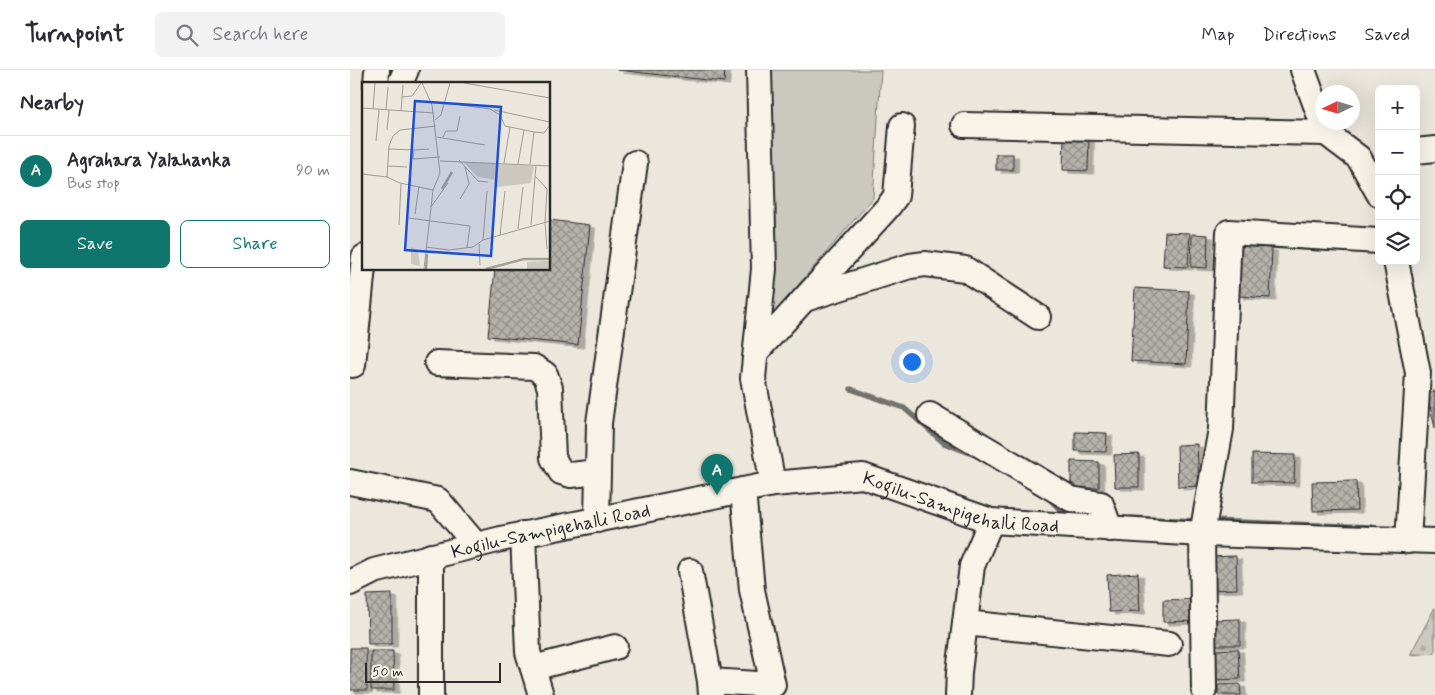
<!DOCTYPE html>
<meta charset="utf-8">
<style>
:root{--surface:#fff;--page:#f2f2f3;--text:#2b2b33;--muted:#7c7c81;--line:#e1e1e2;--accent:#0f766e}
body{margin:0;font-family:Mynerve,sans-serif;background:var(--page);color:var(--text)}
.controls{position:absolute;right:15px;top:15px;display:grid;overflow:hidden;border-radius:8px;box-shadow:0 5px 20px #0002}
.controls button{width:45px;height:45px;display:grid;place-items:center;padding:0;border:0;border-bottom:1px solid var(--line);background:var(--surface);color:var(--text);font:25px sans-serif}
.compass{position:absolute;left:965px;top:15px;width:45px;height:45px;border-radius:50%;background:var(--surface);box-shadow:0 5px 20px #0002;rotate:266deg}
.scale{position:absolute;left:15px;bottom:12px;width:136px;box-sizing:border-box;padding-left:5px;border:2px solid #2b2b2b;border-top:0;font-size:14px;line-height:18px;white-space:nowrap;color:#2b2b2b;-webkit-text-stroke:4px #f7f3e8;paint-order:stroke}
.you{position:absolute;left:561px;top:291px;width:18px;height:18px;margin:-12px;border:4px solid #fff;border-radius:50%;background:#1a73e8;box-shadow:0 0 0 8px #1a73e833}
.badge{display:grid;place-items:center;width:32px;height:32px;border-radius:50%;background:var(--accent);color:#fff;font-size:16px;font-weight:700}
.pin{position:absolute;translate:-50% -41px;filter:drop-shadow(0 1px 2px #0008)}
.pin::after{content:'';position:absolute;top:26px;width:18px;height:15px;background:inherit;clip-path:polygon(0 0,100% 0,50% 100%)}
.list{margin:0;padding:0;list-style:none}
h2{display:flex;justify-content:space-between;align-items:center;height:65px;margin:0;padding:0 20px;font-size:21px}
h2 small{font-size:16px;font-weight:400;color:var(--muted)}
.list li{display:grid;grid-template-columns:32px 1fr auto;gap:15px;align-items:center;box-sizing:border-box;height:70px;padding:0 20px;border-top:1px solid var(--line)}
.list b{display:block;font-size:19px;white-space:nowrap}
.list p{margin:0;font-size:16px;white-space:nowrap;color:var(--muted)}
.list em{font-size:16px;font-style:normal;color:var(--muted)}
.actions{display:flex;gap:10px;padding:15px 20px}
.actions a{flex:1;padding:11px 0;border:1px solid var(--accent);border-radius:8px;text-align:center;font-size:18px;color:var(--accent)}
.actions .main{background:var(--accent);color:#fff}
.icon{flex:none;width:28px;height:28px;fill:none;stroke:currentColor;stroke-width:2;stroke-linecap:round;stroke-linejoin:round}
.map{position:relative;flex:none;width:1085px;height:625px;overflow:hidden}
header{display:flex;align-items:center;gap:30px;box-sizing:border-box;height:70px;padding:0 25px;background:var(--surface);border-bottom:1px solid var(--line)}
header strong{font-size:24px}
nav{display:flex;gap:28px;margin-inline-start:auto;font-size:18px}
.search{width:350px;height:45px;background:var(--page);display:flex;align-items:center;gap:12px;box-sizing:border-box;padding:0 18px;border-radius:8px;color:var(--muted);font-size:19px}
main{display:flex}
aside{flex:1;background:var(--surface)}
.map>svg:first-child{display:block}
.grass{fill:#cbc8bf;stroke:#7b7a75}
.cemetery{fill:url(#cemetery-stones);stroke:#7b7a75}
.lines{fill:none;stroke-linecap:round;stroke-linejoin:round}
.stream{stroke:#72716c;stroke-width:5.5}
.building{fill:url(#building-cross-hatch);stroke:#2b2b2b;filter:url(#shadow)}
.minor-casing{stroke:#2b2b2b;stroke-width:28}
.minor{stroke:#f7f3e8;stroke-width:24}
.labels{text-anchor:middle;stroke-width:5;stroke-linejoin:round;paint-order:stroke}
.street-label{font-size:19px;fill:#2b2b2b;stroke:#f7f3e8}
.inset-river{fill:none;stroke:#a29f98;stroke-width:2.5}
.inset-road{fill:none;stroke:#9e9c96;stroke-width:1}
.view{fill:#1d4ed8;fill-opacity:0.15;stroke:#1d4ed8;stroke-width:2.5}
.inset-edge{fill:none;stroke:#2b2b2b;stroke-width:2.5}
</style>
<header>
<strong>Turnpoint</strong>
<div class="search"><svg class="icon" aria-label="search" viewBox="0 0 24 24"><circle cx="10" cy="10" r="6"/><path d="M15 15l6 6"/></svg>Search here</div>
<nav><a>Map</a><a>Directions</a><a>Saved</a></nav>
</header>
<main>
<aside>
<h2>Nearby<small></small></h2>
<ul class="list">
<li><span class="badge">A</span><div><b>Agrahara Yalahanka</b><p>Bus stop</p></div><em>90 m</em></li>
</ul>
<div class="actions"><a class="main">Save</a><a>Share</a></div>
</aside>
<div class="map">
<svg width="1085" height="625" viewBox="0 0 1085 625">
<defs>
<pattern id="cemetery-stones" width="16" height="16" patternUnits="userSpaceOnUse" patternTransform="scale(1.25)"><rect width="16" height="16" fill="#cbc8bf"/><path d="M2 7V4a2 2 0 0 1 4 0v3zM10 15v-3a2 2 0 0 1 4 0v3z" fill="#aeaca4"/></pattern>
<pattern id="building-cross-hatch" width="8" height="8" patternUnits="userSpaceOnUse" patternTransform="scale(1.25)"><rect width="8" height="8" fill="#b5b2ab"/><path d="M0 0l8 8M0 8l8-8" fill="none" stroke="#93918b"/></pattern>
<filter id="shadow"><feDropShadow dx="5.5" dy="3" stdDeviation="0" flood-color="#0004"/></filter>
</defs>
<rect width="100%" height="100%" fill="#ebe7dd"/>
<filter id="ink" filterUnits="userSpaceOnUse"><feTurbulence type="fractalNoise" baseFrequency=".02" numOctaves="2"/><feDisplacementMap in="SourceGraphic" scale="10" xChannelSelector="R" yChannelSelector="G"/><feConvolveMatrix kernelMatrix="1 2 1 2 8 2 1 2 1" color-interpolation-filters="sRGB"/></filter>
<g filter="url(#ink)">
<polygon class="grass" points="417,0 531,0 523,128 418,250"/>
<polygon class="cemetery" points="1085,537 1085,583 1060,585"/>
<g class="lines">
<g class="stream">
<polyline points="501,319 554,338 594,373 630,387"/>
<polyline points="698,427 715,445 719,445"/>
<polyline points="781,448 849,451"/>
<polyline points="861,451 1021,457"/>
</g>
</g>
<g class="building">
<polygon points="267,0 375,0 374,12"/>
<polygon points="714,66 739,67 738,101 713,100"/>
<rect x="646" y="84" width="17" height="16"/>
<polygon points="199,150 240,155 228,275 138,266 145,199 199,199"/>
<polygon points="815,162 840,163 838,197 813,196"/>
<polygon points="842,164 858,165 857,198 841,197"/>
<polygon points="890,176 922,178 920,228 888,226"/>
<polygon points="785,218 839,221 836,294 781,291"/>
<polygon points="1085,321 1085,358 1077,323"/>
<polygon points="725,362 757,363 756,382 725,381"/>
<polygon points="847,374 849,416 828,417 827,375"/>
<polygon points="789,384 789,417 765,417 764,385"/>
<polygon points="902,384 945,385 944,413 902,412"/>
<polygon points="721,391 749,392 749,418 721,418"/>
<polygon points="1006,411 1007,440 963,441 962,412"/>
<polygon points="886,486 887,519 858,520 857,487"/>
<polygon points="788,503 790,541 759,542 757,505"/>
<polygon points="42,524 42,574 18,574 17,525"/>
<polygon points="844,529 845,551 813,552 813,530"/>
<polygon points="890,549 890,575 863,575 862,550"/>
<polygon points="0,578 16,578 17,620 0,620"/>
<polygon points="888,579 890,609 863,610 862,580"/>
<polygon points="21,581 43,581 44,620 21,620"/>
<polygon points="890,614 891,625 868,625 868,615"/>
</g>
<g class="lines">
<defs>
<g id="minor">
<polyline points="409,0 414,199 403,308 423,414"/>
<polyline points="953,0 976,63 1009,88 1029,124"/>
<polyline points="26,14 27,0"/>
<polyline points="50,14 56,0"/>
<polyline points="614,55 976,63"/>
<polyline points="1066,81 1085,79"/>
<polyline points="1046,191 1068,303 1058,471"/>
<polyline points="455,229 560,196 575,194 615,199 688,247"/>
<polyline points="406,282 538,137 546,126 552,56"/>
<polyline points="87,293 184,297 195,304 200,318 203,388 211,402 221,405 248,402"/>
<polyline points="3,295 14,187"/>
<polyline points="580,345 721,429 751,434 760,459"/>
<polyline points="0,412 88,430 126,475"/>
<polyline points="247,450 249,353 285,93"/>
<polyline points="173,464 178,582 191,625"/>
<polyline points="81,486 81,625"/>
<polyline points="340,501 360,611"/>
<path id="s1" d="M0,513l24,-12 127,-32 272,-55 90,-8 128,45 211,13 233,7"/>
<polyline points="615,553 819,574"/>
<polyline points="183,598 265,577"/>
<polyline points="854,620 852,464 871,359 879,162 1029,171"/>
<polyline points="361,625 360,611 423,615 402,520 393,420"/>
<polyline points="608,625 609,602 622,496 641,451"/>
</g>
</defs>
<use href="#minor" class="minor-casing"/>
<use href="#minor" class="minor"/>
</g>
</g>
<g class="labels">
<g class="street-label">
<text dy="7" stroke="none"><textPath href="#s1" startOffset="628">Kogilu-Sampigehalli Road</textPath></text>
<text dy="7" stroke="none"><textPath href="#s1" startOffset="208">Kogilu-Sampigehalli Road</textPath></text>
</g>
</g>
<g transform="translate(12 12)">
<rect width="188" height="188" fill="#ebe7dd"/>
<path d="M101,80l71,4 -3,17 -34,4v-7l-19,-3zM187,179v8h-22v-7z" fill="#cbc8bf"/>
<path d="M49,165l7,4 2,15 -9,-2z" fill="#cbc8bf"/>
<path class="inset-river" d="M80,107l10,-17M64,187l1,-15M124,187l38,-10h26"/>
<path class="inset-road" d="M60,1l10,22 8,68 -7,17 -9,79M102,1l86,15M40,15l10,-1 9,-13M98,23l30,4 10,6 5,11 29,6 10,1 6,-8M0,26l72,5M11,27l2,-26M24,28l2,-23M132,28l56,12M39,29l2,-26M73,38l6,-5 9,-32M25,48l2,-20M75,55l48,8M81,55l3,-6h11l3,-15M14,59l3,-31M27,67l25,1 -1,9 27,-2M52,68l15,-1M97,78l19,21 10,1M78,79l110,5M142,81l6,-36M156,82l6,-34M168,82l4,-32M26,84l19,1M0,92l25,3M173,94l12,13 -2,33 2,27M71,108l-33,-7 -13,-6 2,-31 4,-10 7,-6 36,-4M98,117l9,-15 -4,-17M69,125l17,-24M53,132l4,-28M46,136l62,8 -3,22M37,143l2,-41M169,143l5,-60M156,147l5,-42M138,153l5,-44M121,158l4,-49M117,162l1,21M64,165l23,3 24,-3 10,-7 67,-19"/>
<path class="view" d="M53,19l86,6 -10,149 -86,-6z"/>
<rect width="188" height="188" class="inset-edge"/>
</g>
</svg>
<div class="controls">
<button>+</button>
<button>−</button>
<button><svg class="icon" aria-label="locate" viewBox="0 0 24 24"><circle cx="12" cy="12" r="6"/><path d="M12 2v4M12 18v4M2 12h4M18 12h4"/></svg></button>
<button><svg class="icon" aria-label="layers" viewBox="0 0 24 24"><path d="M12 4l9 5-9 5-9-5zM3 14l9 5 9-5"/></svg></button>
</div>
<svg class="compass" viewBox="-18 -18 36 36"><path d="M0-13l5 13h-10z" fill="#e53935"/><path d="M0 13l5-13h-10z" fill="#7c7c81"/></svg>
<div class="scale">50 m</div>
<div class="you"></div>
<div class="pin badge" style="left:367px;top:425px">A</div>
</div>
</main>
